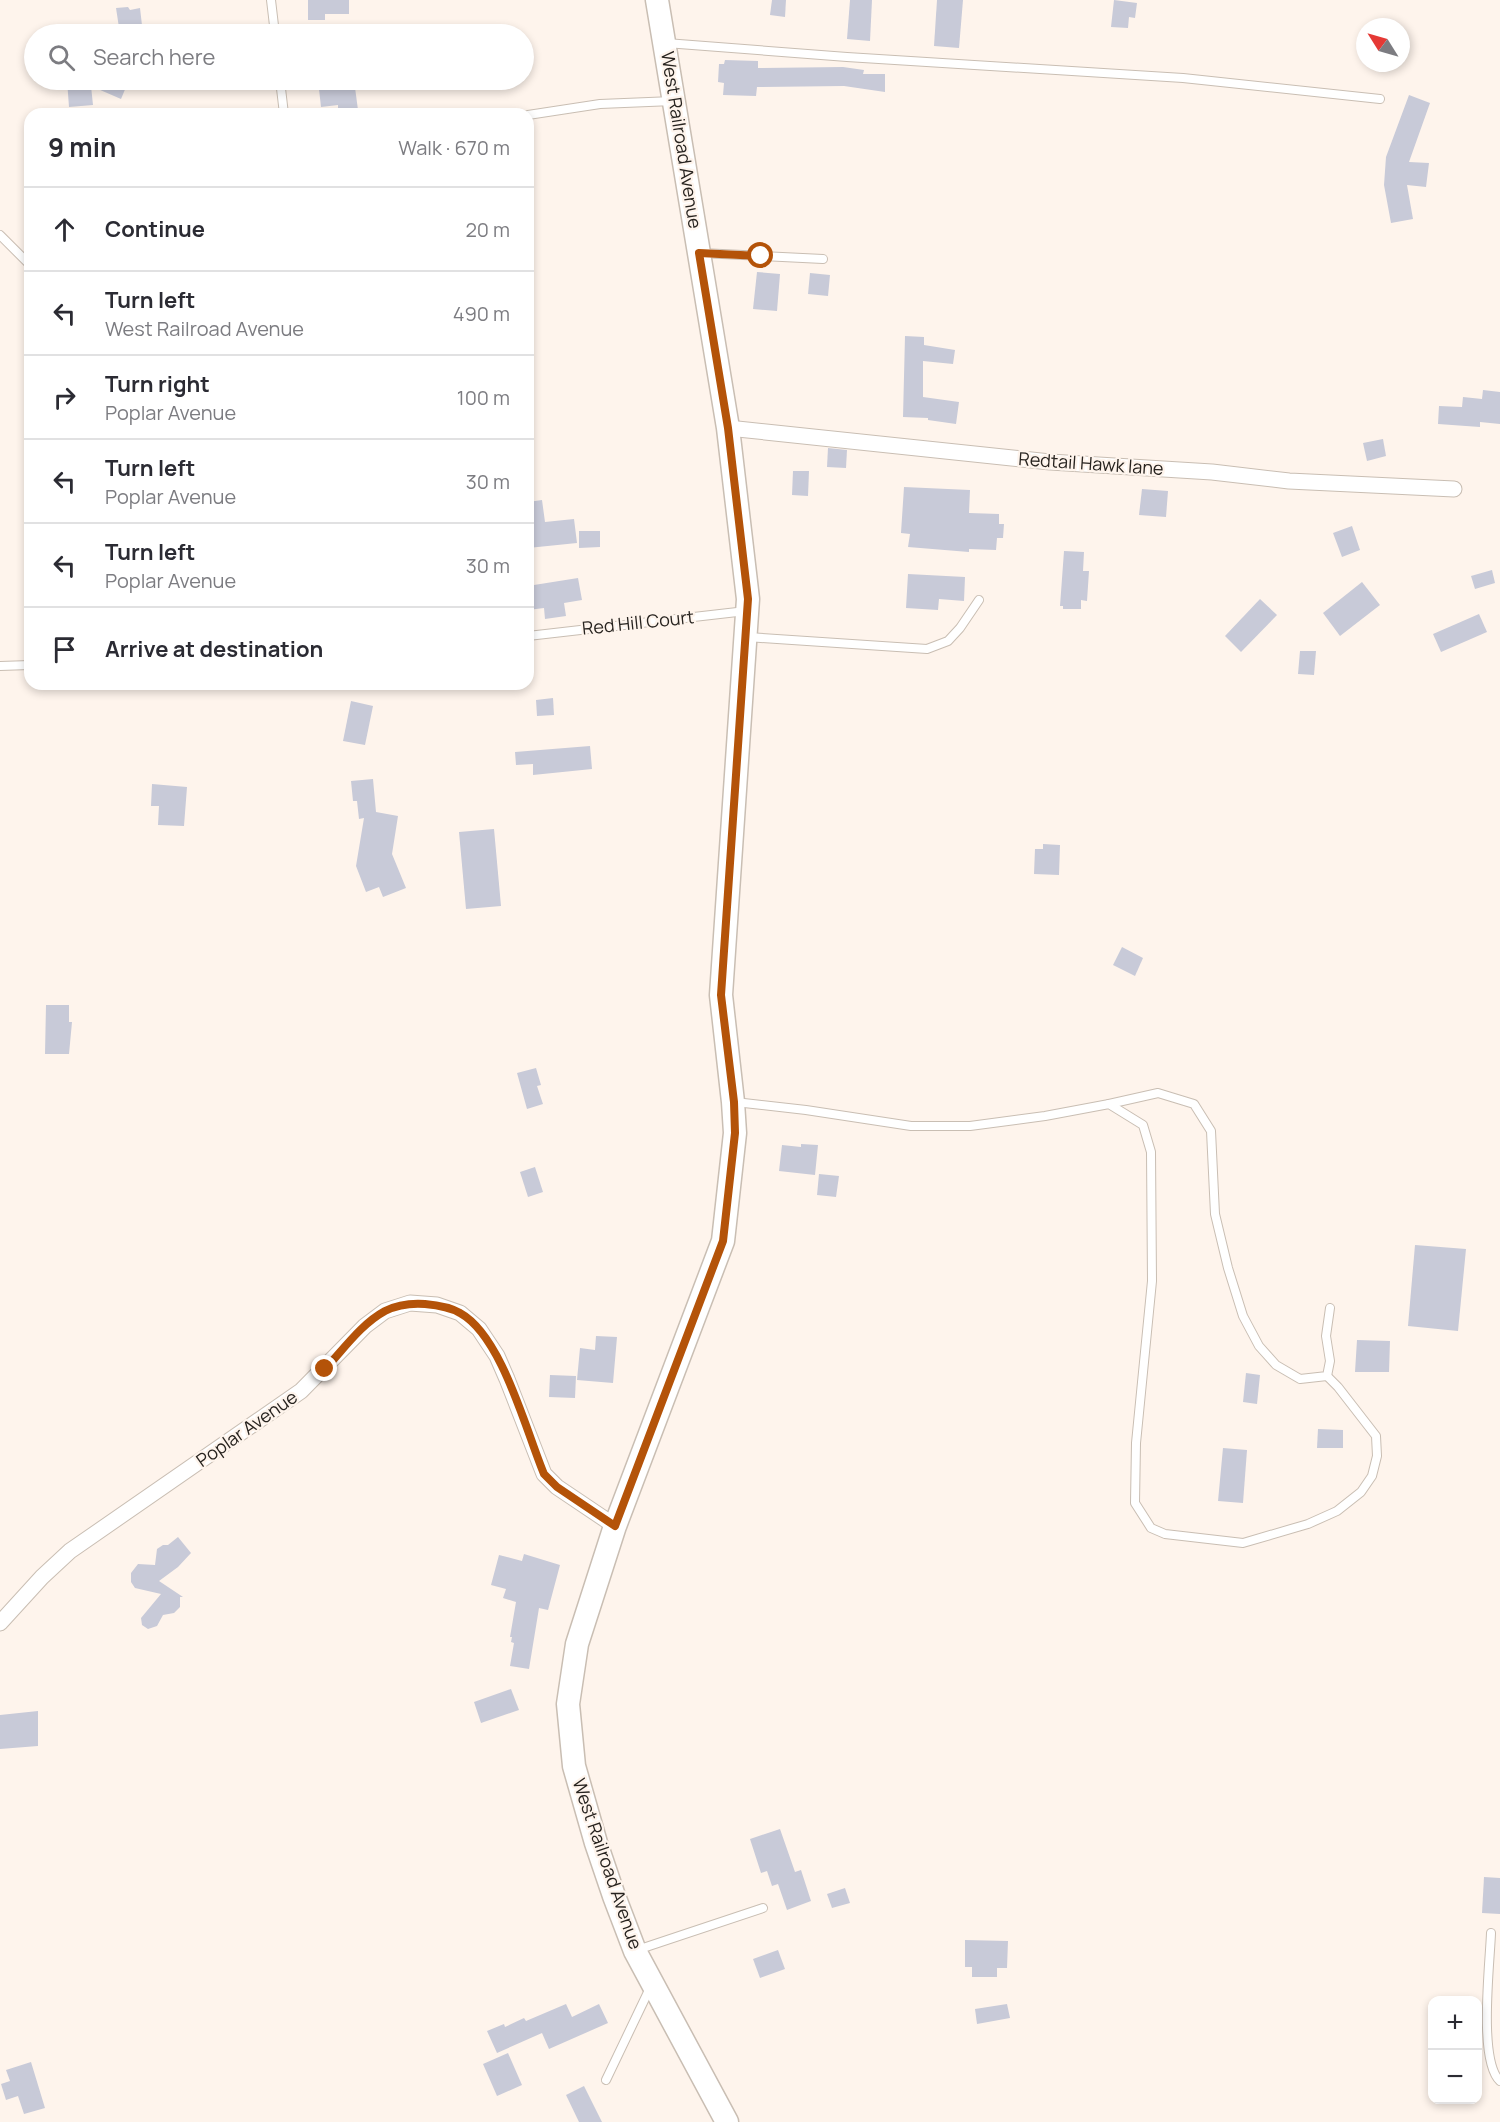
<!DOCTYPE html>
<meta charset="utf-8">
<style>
:root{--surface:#fff;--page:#f7f7f7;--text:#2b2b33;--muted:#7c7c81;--line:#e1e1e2}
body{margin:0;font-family:Manrope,sans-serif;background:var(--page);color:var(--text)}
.controls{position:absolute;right:18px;bottom:18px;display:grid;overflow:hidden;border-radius:12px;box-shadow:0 3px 9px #0003}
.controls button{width:54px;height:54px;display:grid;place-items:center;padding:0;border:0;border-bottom:2px solid var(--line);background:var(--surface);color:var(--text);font:30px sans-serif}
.compass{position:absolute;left:1356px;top:18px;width:54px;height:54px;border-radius:50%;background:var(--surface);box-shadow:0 3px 9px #0003;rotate:307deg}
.stop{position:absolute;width:18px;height:18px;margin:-14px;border:4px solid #b45309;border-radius:50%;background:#fff}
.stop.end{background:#b45309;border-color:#fff;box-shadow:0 2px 6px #0008}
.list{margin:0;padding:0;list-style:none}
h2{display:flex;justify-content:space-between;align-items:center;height:78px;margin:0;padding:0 24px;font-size:26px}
h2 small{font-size:20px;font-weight:400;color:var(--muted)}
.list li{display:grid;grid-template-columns:39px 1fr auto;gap:18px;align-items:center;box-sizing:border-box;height:84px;padding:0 24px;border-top:2px solid var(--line)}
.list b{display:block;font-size:22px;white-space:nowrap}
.list p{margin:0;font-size:20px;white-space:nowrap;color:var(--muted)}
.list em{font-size:20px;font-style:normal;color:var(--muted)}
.icon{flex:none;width:33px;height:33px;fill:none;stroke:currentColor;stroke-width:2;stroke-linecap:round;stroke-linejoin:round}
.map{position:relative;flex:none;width:1500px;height:2122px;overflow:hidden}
.search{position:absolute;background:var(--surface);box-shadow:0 3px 9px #0003;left:24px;top:24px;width:510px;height:66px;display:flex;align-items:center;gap:15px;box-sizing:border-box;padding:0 21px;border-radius:33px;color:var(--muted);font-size:22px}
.panel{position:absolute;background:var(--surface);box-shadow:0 3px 9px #0003;left:24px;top:108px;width:510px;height:582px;border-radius:18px}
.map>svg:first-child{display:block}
.building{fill:#c8cad8}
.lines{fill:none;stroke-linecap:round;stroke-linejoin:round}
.service-casing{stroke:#c9beb3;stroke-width:10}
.minor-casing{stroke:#c9beb3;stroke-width:17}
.secondary-casing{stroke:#c9beb3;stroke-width:25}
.service{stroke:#fff;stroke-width:8}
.minor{stroke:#fff;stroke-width:15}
.secondary{stroke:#fff;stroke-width:22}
.route{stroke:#b45309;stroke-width:8}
.labels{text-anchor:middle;stroke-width:4.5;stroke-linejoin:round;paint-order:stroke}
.street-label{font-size:18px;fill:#27231f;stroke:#fef4ec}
</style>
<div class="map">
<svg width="1500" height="2122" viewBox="0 0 1500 2122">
<rect width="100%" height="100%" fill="#fef4ec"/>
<g class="building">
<polygon points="308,0 349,0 349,14 325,14 325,20 308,20"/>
<polygon points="772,0 786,0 785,17 770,15"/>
<polygon points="850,0 872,0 870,41 847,39"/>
<polygon points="937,0 963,0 959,48 934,46"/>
<polygon points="1114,0 1137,3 1135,18 1129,17 1128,28 1111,27"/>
<polygon points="128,7 130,10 140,8 143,34 120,34 116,8"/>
<polygon points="725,60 758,61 758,68 843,67 864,70 863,74 885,74 885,92 844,86 757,87 756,96 723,95 724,83 718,82 719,64 724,64"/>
<polygon points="67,80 129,80 121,99 91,86 93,105 69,107"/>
<polygon points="318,80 354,80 358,110 338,112 338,105 321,107"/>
<polygon points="1409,95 1430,103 1409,162 1429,163 1426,187 1407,185 1413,219 1391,223 1384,185 1386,157"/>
<polygon points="757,272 780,274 777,311 753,309"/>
<polygon points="810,273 830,275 828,296 808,294"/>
<polygon points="905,336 924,337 924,345 955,350 953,364 923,361 923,397 959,402 956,424 928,420 928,418 903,417"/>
<polygon points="1483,390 1500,392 1500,424 1480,422 1480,427 1438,424 1439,406 1462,407 1463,397 1482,399"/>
<polygon points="1383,439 1386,456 1367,461 1363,443"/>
<polygon points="828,448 847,450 846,468 827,467"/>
<polygon points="793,471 809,471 808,496 792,495"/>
<polygon points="904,487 970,490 969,513 999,514 999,524 1004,524 1003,538 997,538 996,550 969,549 969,552 908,547 910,534 901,533"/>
<polygon points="1142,489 1168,491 1166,517 1139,515"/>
<polygon points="542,500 545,522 574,519 577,543 528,548 528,502"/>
<polygon points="1352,526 1360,550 1342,557 1333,533"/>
<polygon points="579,531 600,531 600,547 579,548"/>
<polygon points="1064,551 1084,552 1083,571 1089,571 1087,601 1081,600 1081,609 1063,609 1063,606 1060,606"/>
<polygon points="1492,570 1495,583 1475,589 1471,576"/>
<polygon points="908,574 965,577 964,601 939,599 938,610 906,608"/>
<polygon points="578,578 582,600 564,603 566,616 545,619 544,608 528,610 528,592 534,591 534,585"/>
<polygon points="1362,582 1380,605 1340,636 1323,613"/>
<polygon points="1260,599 1277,615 1241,652 1225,636"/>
<polygon points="1479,614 1487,632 1441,652 1433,634"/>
<polygon points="1300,651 1316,651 1314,675 1298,674"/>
<polygon points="553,698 554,715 537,716 536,700"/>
<polygon points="351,701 373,706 365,745 343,741"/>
<polygon points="590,746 592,769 533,775 533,764 516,765 515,752"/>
<polygon points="373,779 376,812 398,816 392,854 406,888 383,897 379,887 366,892 356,866 364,818 359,819 357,801 353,801 351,781"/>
<polygon points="152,784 187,787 184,826 158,825 159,806 151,806"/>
<polygon points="494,829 501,906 466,909 459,832"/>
<polygon points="1043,844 1060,845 1059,875 1034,874 1035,849 1043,849"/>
<polygon points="1122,947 1143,958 1135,976 1113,965"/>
<polygon points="46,1005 69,1005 69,1022 72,1022 69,1054 45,1054"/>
<polygon points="536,1068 541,1085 537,1086 543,1104 527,1109 517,1073"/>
<polygon points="801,1144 818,1145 815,1175 779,1171 782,1145 801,1147"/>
<polygon points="535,1167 543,1192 528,1197 520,1172"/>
<polygon points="819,1174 839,1176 836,1197 817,1195"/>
<polygon points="1415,1245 1466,1249 1458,1331 1408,1326"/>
<polygon points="596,1336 617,1337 613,1383 577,1380 580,1348 595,1350"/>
<polygon points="1357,1340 1390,1341 1389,1372 1355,1372"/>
<polygon points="1246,1373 1260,1375 1257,1404 1243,1402"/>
<polygon points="550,1375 576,1376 575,1398 549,1397"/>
<polygon points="1318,1429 1343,1430 1343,1448 1317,1448"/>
<polygon points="1223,1448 1247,1450 1243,1503 1218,1501"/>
<polygon points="178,1537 191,1553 178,1567 159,1581 183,1597 180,1597 180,1607 174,1613 163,1615 157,1626 148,1629 142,1625 141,1618 161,1594 135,1588 131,1582 131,1573 138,1564 155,1565 157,1549 163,1545 168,1545"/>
<polygon points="524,1554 560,1565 548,1610 539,1608 529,1669 510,1666 514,1643 511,1642 512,1637 510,1637 516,1602 503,1598 506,1589 491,1585 499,1555 522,1561"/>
<polygon points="511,1689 519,1710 481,1723 474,1702"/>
<polygon points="38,1711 38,1746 0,1749 0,1715"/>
<polygon points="780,1829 795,1872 801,1870 811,1901 787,1910 778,1884 772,1886 767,1871 761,1873 750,1839"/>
<polygon points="1484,1877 1500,1878 1500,1914 1482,1913"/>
<polygon points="845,1888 850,1903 832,1908 827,1894"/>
<polygon points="965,1940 1008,1941 1007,1968 997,1968 997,1977 972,1977 972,1967 965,1967"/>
<polygon points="778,1950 785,1969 760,1978 753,1959"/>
<polygon points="566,2004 572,2017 599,2004 608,2023 549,2049 542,2033 497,2053 487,2031 504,2024 505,2027 524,2018 526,2021"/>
<polygon points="1007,2004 1010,2018 977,2024 975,2009"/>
<polygon points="508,2053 522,2085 497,2096 483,2064"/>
<polygon points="31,2062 45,2108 24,2114 18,2096 6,2100 1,2084 10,2081 6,2070"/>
<polygon points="584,2086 602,2122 579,2122 566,2095"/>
</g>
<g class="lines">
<defs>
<g id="service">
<polyline points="271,0 275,34"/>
<polyline points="666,43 847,57 1183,78 1380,99"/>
<polyline points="280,80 284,114"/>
<polyline points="528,115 600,104 673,101"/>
<polyline points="0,235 30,265"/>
<polyline points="701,253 823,259"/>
<polyline points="528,636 746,611"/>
<polyline points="747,637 927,649 948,641 960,628 979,600"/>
<polyline points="0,666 30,665"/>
<polyline points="735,1102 806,1110 911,1126 970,1126 1045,1116 1109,1104 1143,1125 1151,1152 1152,1281 1136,1443 1135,1503 1151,1528 1165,1534 1243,1543 1308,1524 1337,1511 1361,1492 1372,1476 1377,1456 1376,1436 1338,1387 1327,1376"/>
<polyline points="1109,1104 1158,1093 1194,1104 1211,1131 1215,1214 1228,1268 1243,1316 1259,1346 1276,1365 1300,1379 1327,1376 1330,1361 1326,1336 1330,1308"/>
<path d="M1491,1933c-1,30 -13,128 9,148"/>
<polyline points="637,1950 763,1908"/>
<polyline points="606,2080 650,1988"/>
</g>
<g id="minor">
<polyline points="728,428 1050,462 1212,472 1289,481 1454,489"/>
<polyline points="0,1623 42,1577 70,1551 301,1391 365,1326 385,1311 410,1303 437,1305 460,1313 479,1329 497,1356 507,1379 544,1474 557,1487 615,1526"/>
</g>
<polyline id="secondary" points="657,0 728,428 748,599 721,995 733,1102 735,1133 723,1241 615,1526 577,1644 568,1704 574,1766 596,1843 614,1896 635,1951 727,2122"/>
</defs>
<use href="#service" class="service-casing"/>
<use href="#minor" class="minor-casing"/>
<use href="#secondary" class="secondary-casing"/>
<use href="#service" class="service"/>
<use href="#minor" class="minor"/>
<use href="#secondary" class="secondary"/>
</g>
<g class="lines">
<path class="route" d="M325,1369c18,-19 36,-45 60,-58 12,-6 26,-8 40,-7 11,1 25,3 35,9 42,23 66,118 84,161l13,13 58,39 108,-285 12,-108 -1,-31 -13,-107 27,-396 -20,-171 -29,-175 62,3"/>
</g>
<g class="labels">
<g class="street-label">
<text transform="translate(681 140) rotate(81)" y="6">West Railroad Avenue</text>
<text transform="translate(1091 464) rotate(4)" y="6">Redtail Hawk lane</text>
<text transform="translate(638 623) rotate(-6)" y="6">Red Hill Court</text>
<text transform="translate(247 1429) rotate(-35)" y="6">Poplar Avenue</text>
<text transform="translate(607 1864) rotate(71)" y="6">West Railroad Avenue</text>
</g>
</g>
</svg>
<div class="controls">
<button>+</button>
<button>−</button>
</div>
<svg class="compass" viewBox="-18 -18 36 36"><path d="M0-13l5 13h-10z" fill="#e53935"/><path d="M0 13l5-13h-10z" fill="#7c7c81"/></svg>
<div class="stop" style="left:761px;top:256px"></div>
<div class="stop end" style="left:325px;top:1369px"></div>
<div class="search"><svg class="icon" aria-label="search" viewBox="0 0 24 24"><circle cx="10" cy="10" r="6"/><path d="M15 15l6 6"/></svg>Search here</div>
<section class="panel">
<h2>9 min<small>Walk · 670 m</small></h2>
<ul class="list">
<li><svg class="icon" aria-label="ahead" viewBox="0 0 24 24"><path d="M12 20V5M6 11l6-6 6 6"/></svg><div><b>Continue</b></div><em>20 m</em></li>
<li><svg class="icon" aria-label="left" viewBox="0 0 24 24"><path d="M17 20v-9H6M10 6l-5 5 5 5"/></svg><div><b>Turn left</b><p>West Railroad Avenue</p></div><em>490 m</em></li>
<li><svg class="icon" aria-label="right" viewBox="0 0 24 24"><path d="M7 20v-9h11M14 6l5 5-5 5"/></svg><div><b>Turn right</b><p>Poplar Avenue</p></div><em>100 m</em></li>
<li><svg class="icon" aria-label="left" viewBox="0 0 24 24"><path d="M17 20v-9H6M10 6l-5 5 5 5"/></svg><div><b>Turn left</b><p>Poplar Avenue</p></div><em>30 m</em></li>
<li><svg class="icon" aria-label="left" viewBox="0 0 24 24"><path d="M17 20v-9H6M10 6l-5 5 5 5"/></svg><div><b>Turn left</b><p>Poplar Avenue</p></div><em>30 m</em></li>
<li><svg class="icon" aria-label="arrive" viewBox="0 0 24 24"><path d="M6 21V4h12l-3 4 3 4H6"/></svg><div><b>Arrive at destination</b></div></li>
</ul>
</section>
</div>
